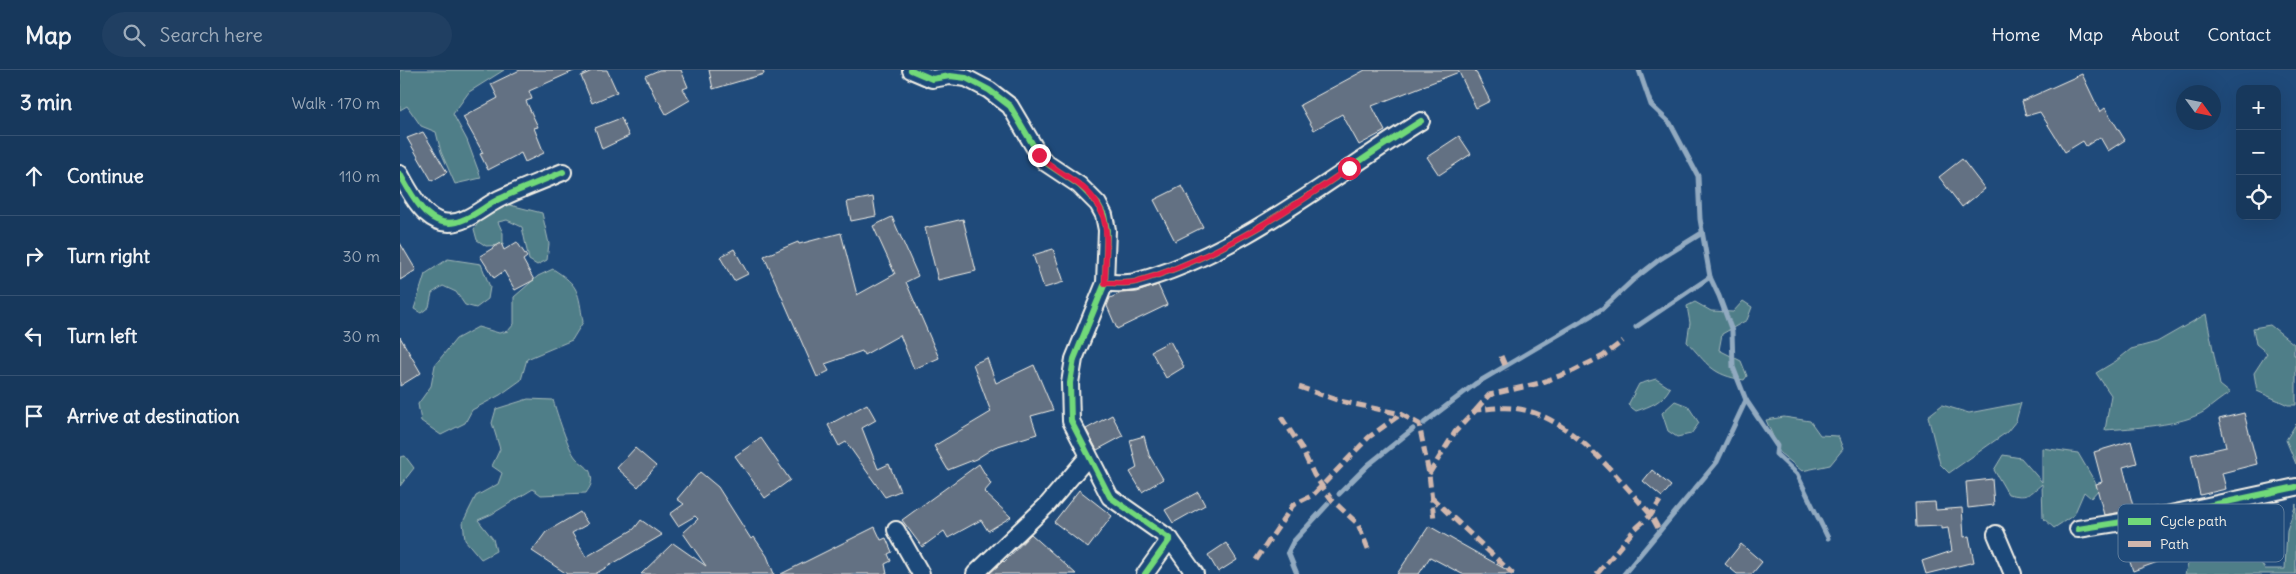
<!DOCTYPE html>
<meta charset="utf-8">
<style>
:root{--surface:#17385c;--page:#203f62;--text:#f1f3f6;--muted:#9eacbb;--line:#365272}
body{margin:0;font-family:Delius,sans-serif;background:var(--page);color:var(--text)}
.controls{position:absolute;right:15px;top:15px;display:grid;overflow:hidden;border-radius:10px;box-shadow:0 5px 20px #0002}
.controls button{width:45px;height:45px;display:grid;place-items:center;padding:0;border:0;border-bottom:1px solid var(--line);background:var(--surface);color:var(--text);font:25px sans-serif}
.compass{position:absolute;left:1776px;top:15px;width:45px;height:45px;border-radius:50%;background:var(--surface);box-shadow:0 5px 20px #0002;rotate:123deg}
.stop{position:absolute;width:15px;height:15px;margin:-11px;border:4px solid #e11d48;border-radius:50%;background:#fff}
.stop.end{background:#e11d48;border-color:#fff;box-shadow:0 1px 5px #0008}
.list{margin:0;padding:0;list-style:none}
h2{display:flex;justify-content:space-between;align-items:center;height:65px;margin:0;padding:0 20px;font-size:21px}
h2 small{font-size:16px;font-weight:400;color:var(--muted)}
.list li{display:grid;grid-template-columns:32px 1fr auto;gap:15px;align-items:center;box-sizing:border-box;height:80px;padding:0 20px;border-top:1px solid var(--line)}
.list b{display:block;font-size:19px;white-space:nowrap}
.list em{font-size:16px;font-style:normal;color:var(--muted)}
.icon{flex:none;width:28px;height:28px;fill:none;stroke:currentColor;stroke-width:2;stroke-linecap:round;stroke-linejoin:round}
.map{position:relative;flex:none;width:1896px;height:504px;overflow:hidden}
header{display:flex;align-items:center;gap:30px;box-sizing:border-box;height:70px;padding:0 25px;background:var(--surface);border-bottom:1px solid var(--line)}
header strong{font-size:24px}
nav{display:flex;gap:28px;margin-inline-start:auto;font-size:18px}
.search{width:350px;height:45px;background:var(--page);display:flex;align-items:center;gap:12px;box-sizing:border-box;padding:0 18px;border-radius:28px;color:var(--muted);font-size:19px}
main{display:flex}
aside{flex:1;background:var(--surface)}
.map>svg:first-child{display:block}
.green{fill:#507e88;stroke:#a2b8b8}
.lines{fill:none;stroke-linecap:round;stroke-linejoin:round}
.stream{stroke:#92aac0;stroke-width:5}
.building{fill:#647183;stroke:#f4f1e8}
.street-casing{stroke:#f4f1e8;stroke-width:20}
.street{stroke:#1f4a7a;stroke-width:16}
.quiet{stroke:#d1b7ad;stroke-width:5;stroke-dasharray:10 5;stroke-linecap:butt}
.cycleway-casing{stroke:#1f4a7a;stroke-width:9}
.cycleway{stroke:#71d979;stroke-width:6}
.route{stroke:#e11d48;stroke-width:6}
.key{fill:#1f4a7a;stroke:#5f7c9b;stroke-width:1}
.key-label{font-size:14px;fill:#f4f1e8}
</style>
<header>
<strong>Map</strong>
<div class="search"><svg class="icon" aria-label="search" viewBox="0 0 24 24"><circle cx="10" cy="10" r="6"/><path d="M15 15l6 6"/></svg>Search here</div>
<nav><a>Home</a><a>Map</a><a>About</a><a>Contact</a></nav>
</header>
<main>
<aside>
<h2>3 min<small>Walk · 170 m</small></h2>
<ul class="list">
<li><svg class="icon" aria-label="ahead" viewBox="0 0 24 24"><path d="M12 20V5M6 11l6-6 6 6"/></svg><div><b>Continue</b></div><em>110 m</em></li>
<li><svg class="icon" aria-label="right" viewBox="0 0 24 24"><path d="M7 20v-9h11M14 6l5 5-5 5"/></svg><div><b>Turn right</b></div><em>30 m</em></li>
<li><svg class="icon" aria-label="left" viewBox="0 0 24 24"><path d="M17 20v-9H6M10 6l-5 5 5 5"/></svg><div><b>Turn left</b></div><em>30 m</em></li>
<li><svg class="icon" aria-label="arrive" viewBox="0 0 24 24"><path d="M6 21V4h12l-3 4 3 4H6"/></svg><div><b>Arrive at destination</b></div></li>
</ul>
</aside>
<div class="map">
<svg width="1896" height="504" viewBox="0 0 1896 504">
<rect width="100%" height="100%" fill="#1f4a7a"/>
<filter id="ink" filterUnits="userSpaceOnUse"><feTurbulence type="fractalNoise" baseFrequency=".02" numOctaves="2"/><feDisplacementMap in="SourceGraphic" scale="10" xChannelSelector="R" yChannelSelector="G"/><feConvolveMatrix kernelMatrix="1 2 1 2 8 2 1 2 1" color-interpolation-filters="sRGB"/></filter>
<g filter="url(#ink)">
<g class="green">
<polygon points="0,0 104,0 69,22 53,44 67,70 81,108 55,114 41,82 36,62 21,56 7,36 0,40"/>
<polygon points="110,135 142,143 149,174 147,190 137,195 129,190 122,157 107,150 98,152 103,163 103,175 86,176 77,170 74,159 85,143"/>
<polygon points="48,189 81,194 90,217 88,229 76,238 65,235 56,222 43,216 32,223 29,237 21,243 14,239 25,204"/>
<path d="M153,199c27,17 25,23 30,53l-11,18 -45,19 -6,21 -21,15 -28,15 -7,13 -24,12 -20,-14 -3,-17 13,-18 4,-21 21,-26 22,-12 21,6 9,-2 6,-7v-27l24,-21z"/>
<path d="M1343,231l9,6 -5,13 -25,14 -3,16 22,11 6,15 -3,4c-33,-5 -36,-16 -57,-38l3,-19 -3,-17 8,-4 16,9 22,1z"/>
<path d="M1806,244l14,71 10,8c-9,5 -17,12 -25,18 -23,15 -73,17 -100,19l6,-35 -15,-22 20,-12 15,-12 26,-7z"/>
<polygon points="1870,255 1894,274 1894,285 1896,285 1896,335 1888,335 1857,321 1854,303 1867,283 1856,274 1853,258"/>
<path d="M1256,309l14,9c-8,14 -19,18 -34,23l-8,-6 11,-21z"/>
<path d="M128,329l25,1c4,13 15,49 23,58 5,6 14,9 15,17 2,8 -1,12 -5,18l-45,2 -8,-6 -41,25 -14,6 15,19 3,12 -15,8 -16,-19 -2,-18 13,-26 22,-12 4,-11 -10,-7 8,-17 -8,-26 4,-14z"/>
<polygon points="1275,331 1288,336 1299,353 1291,364 1277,367 1268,361 1262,343"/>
<polygon points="1621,333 1616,351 1607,362 1549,403 1540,394 1528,346 1542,335 1569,343"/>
<polygon points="1384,347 1410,351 1420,365 1438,366 1443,379 1430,395 1402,401 1380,383 1366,350"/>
<polygon points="1896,354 1896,394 1886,370"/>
<path d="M1642,378l36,5 21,36 -8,9 -7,-6 -10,23 -20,13 -11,-10 -1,-34c-14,12 -15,14 -34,10l-14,-24 9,-15 18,3 21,24z"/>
<polygon points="5,386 14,398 0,416 0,387"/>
<polygon points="1896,434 1896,504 1785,504 1793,477 1807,466 1824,468 1841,464 1865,499 1885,499 1887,460"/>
</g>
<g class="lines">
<g class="stream">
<polyline points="1239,0 1251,35 1270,53 1298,106 1300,149 1310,207 1319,226 1332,261 1333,297 1346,330 1377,376 1376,384 1397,404 1428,468"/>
<polyline points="1236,257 1310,207"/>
<polyline points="1024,353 1075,314 1202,239 1233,210 1260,189 1302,163"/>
<polyline points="939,424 968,395 1013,359"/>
<polyline points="897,504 888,482 893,472 928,434"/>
<polyline points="1224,504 1317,392 1346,330"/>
</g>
</g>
<g class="building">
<polygon points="120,0 176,0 129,21 132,29 126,31 138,57 134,58 144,83 125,92 121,83 88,100 80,84 83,83 63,47 98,28 91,14"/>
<polygon points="194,0 207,0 217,22 192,33 181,6"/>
<polygon points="259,0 281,0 288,17 283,19 290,30 266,44 258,30 257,31 245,6"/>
<polygon points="309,0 363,0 364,4 313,19"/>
<polygon points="965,0 1075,0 1090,31 1076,38 1059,2 972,36 985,61 959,75 942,44 914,60 900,35"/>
<polygon points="1682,4 1700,42 1705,38 1725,70 1708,81 1700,67 1686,76 1683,71 1665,82 1640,42 1626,46 1622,31"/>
<polygon points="221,48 229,66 202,79 195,58"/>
<polygon points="23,62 47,102 32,111 7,68"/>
<polygon points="1059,66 1071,84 1039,105 1027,87"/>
<polygon points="1562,89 1585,119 1562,137 1539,107"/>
<polygon points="782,116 803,157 775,171 754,130"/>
<polygon points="473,127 476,146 451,151 447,132"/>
<polygon points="492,147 518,206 506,212 539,288 514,299 500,265 464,285 462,281 425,294 429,301 417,307 364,186 398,172 399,174 441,163 457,225 495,204 473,156"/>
<polygon points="563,149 576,201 538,210 525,158"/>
<polygon points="117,172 127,187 123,190 134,210 115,220 104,201 94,208 80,186 101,173 104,180"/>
<polygon points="0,173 16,200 0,210"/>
<polygon points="334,179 348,204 334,211 320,187"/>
<polygon points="653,179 664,212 644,218 633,185"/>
<polygon points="758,215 767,235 717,259 707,236 710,228 721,223 737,222"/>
<polygon points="0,267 21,303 0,316"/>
<polygon points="770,271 784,297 766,308 751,281"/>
<polygon points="587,288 596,313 634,295 653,340 631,346 637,364 595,377 576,389 548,400 534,376 591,342 573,294"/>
<polygon points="467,334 476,350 462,358 478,399 489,394 500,421 485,427 446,372 439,376 428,355"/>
<polygon points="1844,343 1857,394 1822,403 1826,419 1800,425 1791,385 1826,377 1819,349"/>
<polygon points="712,345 723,366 697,380 686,359"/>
<polygon points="744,366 749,385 763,409 742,422 730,402 737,398 730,370"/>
<polygon points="361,368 390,410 365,428 335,386"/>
<polygon points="1731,371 1737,393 1723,397 1734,440 1704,445 1696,414 1702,412 1694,382"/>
<polygon points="235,378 256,396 238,417 217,398"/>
<polygon points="579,394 591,414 584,422 611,447 588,461 581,450 548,468 544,461 522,477 502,450"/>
<polygon points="1252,400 1271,416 1262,427 1243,411"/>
<polygon points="300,402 318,417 351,469 354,467 367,486 374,504 241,504 273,473 306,496 283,463 298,449 295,446 278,456 270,444 284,434 277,429"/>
<polygon points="1592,409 1594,435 1568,438 1566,412"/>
<polygon points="679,420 712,446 688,478 654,452"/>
<polygon points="798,422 805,435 773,453 765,440"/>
<polygon points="1535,432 1536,440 1562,438 1564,467 1569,466 1574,492 1526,504 1522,491 1552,481 1548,458 1542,459 1542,456 1516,457 1515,433"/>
<polygon points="180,442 188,454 172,463 186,487 234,459 241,450 262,465 195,504 167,504 132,481 146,462"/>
<polygon points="1029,456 1114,504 1062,504 1030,487 1019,504 997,504"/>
<polygon points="475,457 481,470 486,468 492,482 488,484 491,491 485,494 487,504 381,504"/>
<polygon points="1752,457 1763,490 1733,501 1720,462"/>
<polygon points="631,464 676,504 589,504 603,491 604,492"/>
<polygon points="826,473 837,490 818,502 808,485"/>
<polygon points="1341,474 1362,492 1352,504 1337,504 1325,494"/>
</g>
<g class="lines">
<defs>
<g id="street">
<polyline points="511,0 532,9 550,6 566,8 589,20 610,36 639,85 646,93 679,115 698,134 704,145 707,160 705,213 674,289 670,313 671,351 710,427 770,469 745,504"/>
<path d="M0,104c13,24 31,61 65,45 12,-5 22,-14 34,-20 21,-10 43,-18 64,-27"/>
<path d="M705,213c9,0 21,1 30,-1 104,-28 196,-105 286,-161"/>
<polyline points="1678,459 1766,445 1896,417"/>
<polyline points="496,460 521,504"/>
<polyline points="1596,464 1613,504"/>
<polyline points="770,469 795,504"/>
<polyline points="575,504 647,435 688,387"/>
</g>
</defs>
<use href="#street" class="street-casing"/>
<use href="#street" class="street"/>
<g class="quiet">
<polyline points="1101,286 1107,300"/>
<polyline points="899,317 940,331 1001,344 1019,354 1029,404 1034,449"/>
<polyline points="1076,340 1089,325 1140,313 1173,301 1203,286 1223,271"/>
<polyline points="881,347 901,377 914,405 932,430 958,454 969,481"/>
<path d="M1029,404l26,-42 21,-22c12,-1 24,-3 35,-2 57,4 104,67 140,107l7,13"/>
<polyline points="1031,427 1113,504"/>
<polyline points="856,490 893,435 913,425 969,367 1001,344"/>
<polyline points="1197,504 1235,459 1251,445 1260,431"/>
</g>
<defs>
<g id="cycleway">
<polyline points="511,0 532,9 550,6 566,8 589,20 610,36 639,85 646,93 679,115 698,134 704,145 707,160 705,213 674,289 670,313 671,351 710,427 770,469 745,504"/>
<path d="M0,104c13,24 31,61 65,45 12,-5 22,-14 34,-20 21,-10 43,-18 64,-27"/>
<path d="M705,213c9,0 21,1 30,-1 104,-28 196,-105 286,-161"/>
<polyline points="1678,459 1766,445 1896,417"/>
</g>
</defs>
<use href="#cycleway" class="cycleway-casing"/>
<use href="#cycleway" class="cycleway"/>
</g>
</g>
<g class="lines" filter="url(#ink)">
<path class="route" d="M639,85c11,12 25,19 38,28 39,28 28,59 28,100 9,0 21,1 30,-1 74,-20 152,-70 214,-114"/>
</g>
<rect x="1718" y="434" width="166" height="58" rx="8" class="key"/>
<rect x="1728" y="448" width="23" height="7" fill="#71d979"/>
<rect x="1728" y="471" width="23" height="6" fill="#d1b7ad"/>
<g class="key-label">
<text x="1760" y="456">Cycle path</text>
<text x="1760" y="479">Path</text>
</g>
</svg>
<div class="controls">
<button>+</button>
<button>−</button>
<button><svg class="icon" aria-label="locate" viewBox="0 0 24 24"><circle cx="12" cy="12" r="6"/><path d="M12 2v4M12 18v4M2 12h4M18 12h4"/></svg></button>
</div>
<svg class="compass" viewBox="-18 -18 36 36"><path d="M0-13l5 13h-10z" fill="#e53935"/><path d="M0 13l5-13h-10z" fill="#9eacbb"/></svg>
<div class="stop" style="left:949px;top:98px"></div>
<div class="stop end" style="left:639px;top:85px"></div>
</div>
</main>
